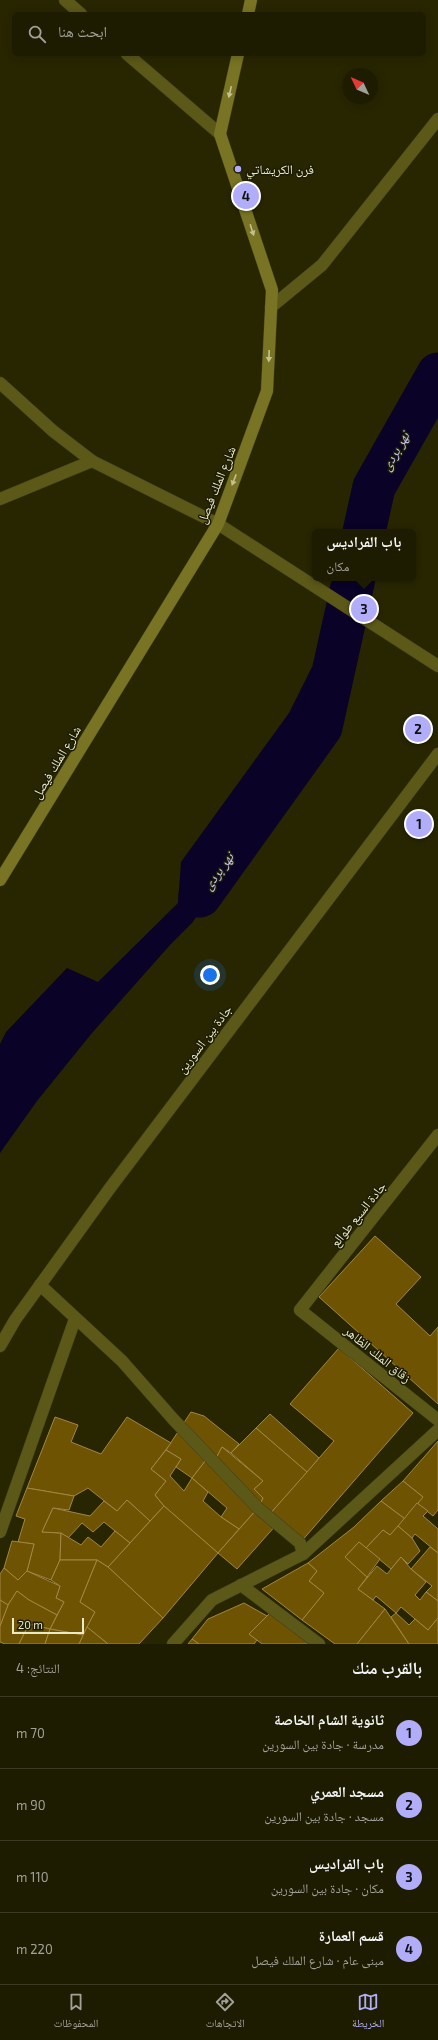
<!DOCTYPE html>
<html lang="ar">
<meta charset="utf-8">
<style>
:root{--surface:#1e1c00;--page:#2b290f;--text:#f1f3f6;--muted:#a1a199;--line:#3c3a22;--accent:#b2adf9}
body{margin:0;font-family:"Exo 2","Noto Naskh Arabic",sans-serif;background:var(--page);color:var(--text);direction:rtl}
.compass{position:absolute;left:342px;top:68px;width:36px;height:36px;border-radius:50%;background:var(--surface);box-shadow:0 2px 10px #0003;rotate:314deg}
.scale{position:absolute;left:12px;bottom:10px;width:72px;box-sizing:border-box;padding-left:4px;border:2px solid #ebeac7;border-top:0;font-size:11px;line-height:14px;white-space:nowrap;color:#ebeac7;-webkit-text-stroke:3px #1d1c06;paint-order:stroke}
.you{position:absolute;left:210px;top:975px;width:14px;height:14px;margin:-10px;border:3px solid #fff;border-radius:50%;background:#1a73e8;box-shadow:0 0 0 6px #1a73e833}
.badge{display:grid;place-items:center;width:26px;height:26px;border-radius:50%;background:var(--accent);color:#111;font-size:13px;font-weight:700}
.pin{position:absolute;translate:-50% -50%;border:2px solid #fff;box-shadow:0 1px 4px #0006}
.popup{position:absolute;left:312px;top:529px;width:104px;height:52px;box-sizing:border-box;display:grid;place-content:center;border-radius:6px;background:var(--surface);filter:drop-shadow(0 1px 3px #0005);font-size:13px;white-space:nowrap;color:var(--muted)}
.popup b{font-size:15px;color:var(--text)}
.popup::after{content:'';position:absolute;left:50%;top:100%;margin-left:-8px;border:8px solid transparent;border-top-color:var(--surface)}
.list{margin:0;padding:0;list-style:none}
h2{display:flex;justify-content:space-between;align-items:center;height:52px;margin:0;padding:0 16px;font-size:17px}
h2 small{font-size:13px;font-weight:400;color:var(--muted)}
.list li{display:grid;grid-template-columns:26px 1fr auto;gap:12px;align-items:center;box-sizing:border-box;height:72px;padding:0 16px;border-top:1px solid var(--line)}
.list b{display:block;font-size:15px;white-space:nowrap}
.list p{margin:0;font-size:13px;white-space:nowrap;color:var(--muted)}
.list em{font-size:13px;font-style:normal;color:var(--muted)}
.icon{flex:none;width:22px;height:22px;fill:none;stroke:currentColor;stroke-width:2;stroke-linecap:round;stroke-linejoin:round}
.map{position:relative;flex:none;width:438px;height:1644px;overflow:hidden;direction:ltr}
.search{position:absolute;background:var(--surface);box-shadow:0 2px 10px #0003;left:12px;right:12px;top:12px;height:44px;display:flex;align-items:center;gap:10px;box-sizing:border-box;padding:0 14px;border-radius:6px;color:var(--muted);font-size:15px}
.sheet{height:340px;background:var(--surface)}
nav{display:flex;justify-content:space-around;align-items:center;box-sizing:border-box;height:56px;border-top:1px solid var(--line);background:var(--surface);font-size:11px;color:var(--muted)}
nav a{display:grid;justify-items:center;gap:2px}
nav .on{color:var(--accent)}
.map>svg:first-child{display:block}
.water{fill:#0a0227}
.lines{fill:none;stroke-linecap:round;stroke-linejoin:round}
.river{stroke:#0a0227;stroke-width:43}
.building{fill:#6e5302;stroke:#a38643}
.street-casing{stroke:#43411c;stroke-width:13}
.secondary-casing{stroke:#43411c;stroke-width:13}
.street{stroke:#5b5818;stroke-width:12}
.secondary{stroke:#787423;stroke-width:12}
.oneway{fill:#c3c18e}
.poi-dot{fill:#b2adf9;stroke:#1d1c06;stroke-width:1.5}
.labels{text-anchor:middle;stroke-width:3;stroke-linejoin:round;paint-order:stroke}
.poi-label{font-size:13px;fill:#ebeac7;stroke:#1d1c06;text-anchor:start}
.street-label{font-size:13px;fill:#ebeac7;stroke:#1d1c06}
.water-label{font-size:14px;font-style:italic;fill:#c5c4f0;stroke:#1d1c06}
</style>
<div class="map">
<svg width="438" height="1644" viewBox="0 0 438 1644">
<rect width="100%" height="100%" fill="#282600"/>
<polygon class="water" points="335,662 321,727 234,848 228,872 192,923 170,945 92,1033 37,1101 0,1153 0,1044 6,1032 67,968 98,982 178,903 181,862 289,713 312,667"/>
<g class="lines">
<g class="river">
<polyline points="364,532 374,487 438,374"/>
<polyline points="200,896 321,727 354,578"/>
</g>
</g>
<g class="building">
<polygon points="375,1236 421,1277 396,1304 430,1336 438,1327 438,1404 319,1297"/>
<polygon points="339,1348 413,1413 300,1543 268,1516 334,1441 290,1404"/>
<polygon points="191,1412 204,1416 239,1444 231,1453 222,1447 213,1464 206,1460 192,1478 176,1467 181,1459 166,1450"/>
<polygon points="270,1414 319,1458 307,1472 256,1428"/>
<polygon points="55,1417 78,1425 71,1442 101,1454 127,1417 171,1443 151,1469 166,1481 155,1495 164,1506 150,1521 127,1500 117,1511 88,1488 74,1496 27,1488"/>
<polygon points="256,1428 307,1472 268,1516 258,1508 263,1498 254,1489 263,1481 231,1453"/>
<polygon points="438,1441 438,1510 433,1516 417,1503 423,1497 403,1481"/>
<polygon points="222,1447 263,1481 254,1489 263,1498 258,1508 239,1529 221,1517 227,1508 192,1478 206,1460 213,1464"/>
<polygon points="166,1450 181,1459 170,1476 184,1491 192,1478 208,1492 203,1501 221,1517 239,1529 218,1553 164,1506 155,1495 166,1481 151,1469"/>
<polygon points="403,1481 423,1497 405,1519 381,1501"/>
<polygon points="27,1488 74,1496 69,1510 53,1508 42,1532 61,1533 60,1560 51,1580 27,1571 34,1544 18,1542 25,1519 16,1516"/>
<polygon points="127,1500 150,1521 130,1543 104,1522 93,1532 82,1523 68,1538 61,1533 42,1532 53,1508 90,1516 104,1501 117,1511"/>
<polygon points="381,1501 405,1519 390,1535 383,1530 366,1548 359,1542 345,1557 367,1577 358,1589 385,1609 357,1644 335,1644 302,1620 324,1593 309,1581 317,1571 308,1563 354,1527"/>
<polygon points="417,1503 428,1511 423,1516 438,1529 438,1553 415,1534 412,1538 398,1526"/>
<polygon points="164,1506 218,1553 163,1618 108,1567"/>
<polygon points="258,1508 277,1524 237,1569 218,1553"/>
<polygon points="398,1526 412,1538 420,1551 408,1564 401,1557 391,1569 366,1548 383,1530 390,1535"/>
<polygon points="115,1531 130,1543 108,1567 97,1560 60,1560 61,1533 81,1545 88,1537 101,1547"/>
<polygon points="12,1541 34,1544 27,1571 18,1580 4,1568"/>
<polygon points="359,1542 380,1559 367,1577 345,1557"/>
<polygon points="430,1547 438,1553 438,1601 426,1592 432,1586 411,1569"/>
<polygon points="401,1557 411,1569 426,1582 415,1595 420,1600 426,1592 438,1601 438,1618 428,1630 401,1607 396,1613 376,1596 373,1600 358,1589 377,1566 387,1574"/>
<polygon points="60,1560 97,1560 80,1602 95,1612 83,1635 50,1629 64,1602 56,1598 60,1586 51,1580"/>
<polygon points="97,1560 108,1567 163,1618 139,1644 108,1644 87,1627 95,1612 80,1602"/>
<polygon points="308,1563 317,1571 309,1581 324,1593 302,1620 262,1589"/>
<polygon points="4,1568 18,1580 27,1571 60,1586 56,1598 64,1602 57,1615 29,1600 17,1591 8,1605 0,1600 0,1574"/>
<polygon points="17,1591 29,1600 57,1615 50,1629 29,1624 19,1644 5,1644 0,1642 0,1626 8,1605"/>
<polygon points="0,1600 8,1605 0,1626"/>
<polygon points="244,1603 267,1616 249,1634 257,1640 254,1644 199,1644 192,1639 208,1619"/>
<polygon points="385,1609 409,1644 357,1644"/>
<polygon points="270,1613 313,1644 262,1644 249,1634"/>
<polygon points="396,1613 409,1625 415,1619 428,1630 438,1618 438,1644 409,1644 391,1617"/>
<polygon points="29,1624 50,1629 45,1644 19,1644"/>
<polygon points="87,1627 108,1644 79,1644"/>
<polygon points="50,1629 83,1635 79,1644 45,1644"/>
<polygon points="192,1639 199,1644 188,1644"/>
</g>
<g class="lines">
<defs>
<g id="street">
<polyline points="65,0 81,14"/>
<polyline points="127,54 220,134"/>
<polyline points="271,307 322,265 438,119"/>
<polyline points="0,383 53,431 92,461"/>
<polyline points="0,499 92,461 218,524 438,666"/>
<polyline points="438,1135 300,1310 438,1420"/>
<polyline points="40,1285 122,1361 173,1419 258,1508 300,1543 303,1554"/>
<polyline points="0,1346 15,1320 110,1188 438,754"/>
<polyline points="0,1532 75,1319"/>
<polyline points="241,1585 319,1644"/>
<polyline points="173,1644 212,1600 303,1554 438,1430"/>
</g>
<g id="secondary">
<polyline points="248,14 251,0"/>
<polyline points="0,880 218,524 267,391 272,290 220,134 238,54"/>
</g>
</defs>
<use href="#street" class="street-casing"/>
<use href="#secondary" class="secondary-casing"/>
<use href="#street" class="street"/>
<use href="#secondary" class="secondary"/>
</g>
<defs><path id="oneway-solid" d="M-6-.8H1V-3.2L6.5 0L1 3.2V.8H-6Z"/></defs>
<g class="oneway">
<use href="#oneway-solid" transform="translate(230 92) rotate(103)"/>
<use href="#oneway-solid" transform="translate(252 230) rotate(72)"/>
<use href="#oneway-solid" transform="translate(269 356) rotate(92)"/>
<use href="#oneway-solid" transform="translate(234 480) rotate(111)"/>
</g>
<circle class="poi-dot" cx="238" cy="169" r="4"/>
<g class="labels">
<g class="poi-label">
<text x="246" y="174">فرن الكريشاتي</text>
</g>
<g class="street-label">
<text transform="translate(216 485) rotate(-68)" y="5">شارع الملك فيصل</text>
<text transform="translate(56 762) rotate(-59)" y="5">شارع الملك فيصل</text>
<text transform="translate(204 1039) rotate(-53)" y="5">جادة بين السورين</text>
<text transform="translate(358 1214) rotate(-51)" y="5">جادة السبع طوالع</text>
<text transform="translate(378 1354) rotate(39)" y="5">زقاق الملك الظاهر</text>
</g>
<g class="water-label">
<text transform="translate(395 451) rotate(-60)" y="5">نهر بردى</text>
<text transform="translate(218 871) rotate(-54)" y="5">نهر بردى</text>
</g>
</g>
</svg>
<svg class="compass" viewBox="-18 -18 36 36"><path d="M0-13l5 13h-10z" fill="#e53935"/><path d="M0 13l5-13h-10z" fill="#a1a199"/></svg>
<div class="scale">20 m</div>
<div class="you"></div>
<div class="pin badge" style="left:419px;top:824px">1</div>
<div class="pin badge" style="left:418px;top:729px">2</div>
<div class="pin badge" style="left:364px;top:609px">3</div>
<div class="popup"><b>باب الفراديس</b>مكان</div>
<div class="pin badge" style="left:246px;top:196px">4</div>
<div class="search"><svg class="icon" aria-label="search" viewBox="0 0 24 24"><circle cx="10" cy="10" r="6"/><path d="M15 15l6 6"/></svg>ابحث هنا</div>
</div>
<section class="sheet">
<h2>بالقرب منك<small>النتائج: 4</small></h2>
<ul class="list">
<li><span class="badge">1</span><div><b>ثانوية الشام الخاصة</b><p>مدرسة · جادة بين السورين</p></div><em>70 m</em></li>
<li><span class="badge">2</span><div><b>مسجد العمري</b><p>مسجد · جادة بين السورين</p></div><em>90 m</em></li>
<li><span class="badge">3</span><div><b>باب الفراديس</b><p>مكان · جادة بين السورين</p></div><em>110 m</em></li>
<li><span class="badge">4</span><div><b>قسم العمارة</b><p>مبنى عام · شارع الملك فيصل</p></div><em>220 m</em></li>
</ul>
</section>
<nav>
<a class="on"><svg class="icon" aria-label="map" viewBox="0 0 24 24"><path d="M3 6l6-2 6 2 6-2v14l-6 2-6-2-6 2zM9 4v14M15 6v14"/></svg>الخريطة</a>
<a><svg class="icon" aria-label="directions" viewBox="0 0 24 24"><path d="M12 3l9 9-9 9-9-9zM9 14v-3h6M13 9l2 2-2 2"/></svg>الاتجاهات</a>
<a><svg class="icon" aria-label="saved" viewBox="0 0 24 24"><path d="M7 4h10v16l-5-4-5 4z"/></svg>المحفوظات</a>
</nav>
